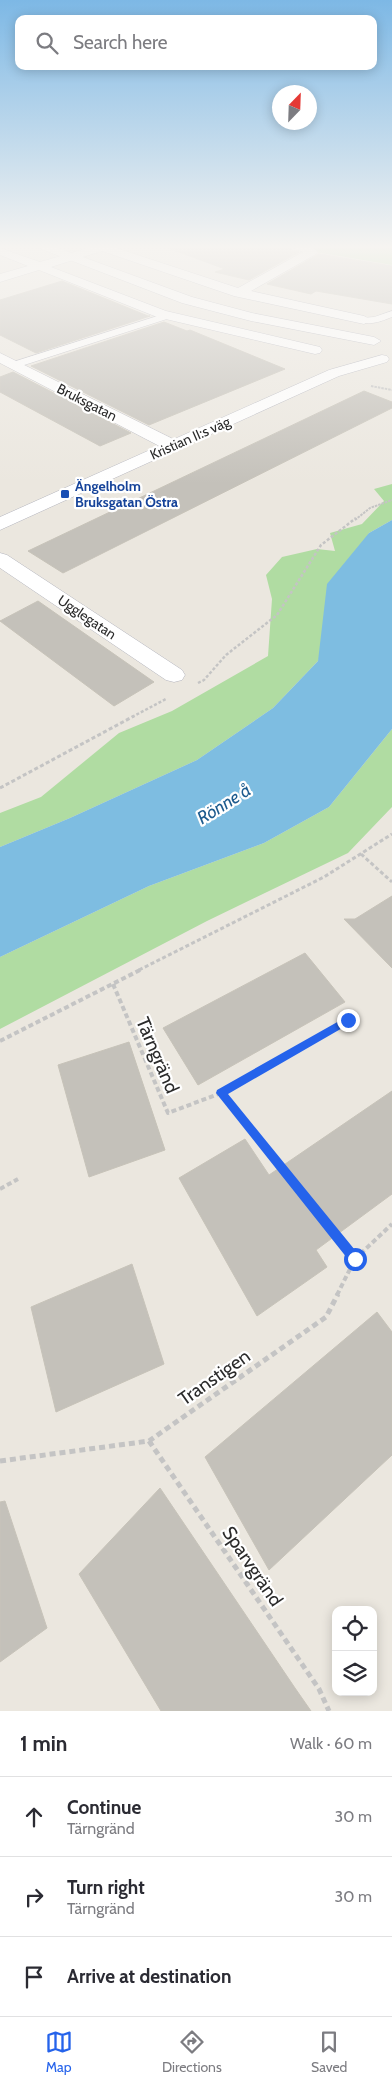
<!DOCTYPE html>
<meta charset="utf-8">
<style>
:root{--surface:#fff;--page:#f7f7f7;--text:#2b2b33;--muted:#7c7c81;--line:#e1e1e2;--accent:#2563eb}
body{margin:0;font-family:Cabin,sans-serif;background:var(--page);color:var(--text)}
.controls{position:absolute;right:15px;bottom:15px;display:grid;overflow:hidden;border-radius:10px;box-shadow:0 2px 12px #0003}
.controls button{width:45px;height:45px;display:grid;place-items:center;padding:0;border:0;border-bottom:1px solid var(--line);background:var(--surface);color:var(--text);font:25px sans-serif}
.compass{position:absolute;left:272px;top:85px;width:45px;height:45px;border-radius:50%;background:var(--surface);box-shadow:0 2px 12px #0003;rotate:23deg}
.stop{position:absolute;width:15px;height:15px;margin:-11px;border:4px solid #2563eb;border-radius:50%;background:#fff}
.stop.end{background:#2563eb;border-color:#fff;box-shadow:0 1px 5px #0008}
.list{margin:0;padding:0;list-style:none}
h2{display:flex;justify-content:space-between;align-items:center;height:65px;margin:0;padding:0 20px;font-size:21px}
h2 small{font-size:16px;font-weight:400;color:var(--muted)}
.list li{display:grid;grid-template-columns:32px 1fr auto;gap:15px;align-items:center;box-sizing:border-box;height:80px;padding:0 20px;border-top:1px solid var(--line)}
.list b{display:block;font-size:19px;white-space:nowrap}
.list p{margin:0;font-size:16px;white-space:nowrap;color:var(--muted)}
.list em{font-size:16px;font-style:normal;color:var(--muted)}
.icon{flex:none;width:28px;height:28px;fill:none;stroke:currentColor;stroke-width:2;stroke-linecap:round;stroke-linejoin:round}
.map{position:relative;flex:none;width:392px;height:1711px;overflow:hidden}
.search{position:absolute;background:var(--surface);box-shadow:0 2px 12px #0003;left:15px;right:15px;top:15px;height:55px;display:flex;align-items:center;gap:12px;box-sizing:border-box;padding:0 18px;border-radius:10px;color:var(--muted);font-size:19px}
.sheet{height:305px;background:var(--surface)}
nav{display:flex;justify-content:space-around;align-items:center;box-sizing:border-box;height:70px;border-top:1px solid var(--line);background:var(--surface);font-size:14px;color:var(--muted)}
nav a{display:grid;justify-items:center;gap:2px}
nav .on{color:var(--accent)}
.map>svg:first-child{display:block}
.green{fill:#b0dca2}
.water{fill:#7ebde1}
.building{fill:#c4c1ba;stroke:#c7c3b9}
.lines{fill:none;stroke-linecap:round;stroke-linejoin:round}
.lane-casing{stroke:#b3b4bd;stroke-width:1}
.street-casing{stroke:#b3b4bd;stroke-width:1}
.secondary-casing{stroke:#b3b4bd;stroke-width:1}
.path-far5{stroke:#c4c4c4;stroke-width:1;stroke-dasharray:2 1;stroke-linecap:butt}
.path-far4{stroke:#c4c4c4;stroke-width:2;stroke-dasharray:2.5 1;stroke-linecap:butt}
.path-far3{stroke:#c4c4c4;stroke-width:2.5;stroke-dasharray:3 2;stroke-linecap:butt}
.path-far2{stroke:#c4c4c4;stroke-width:3;stroke-dasharray:4 2.5;stroke-linecap:butt}
.path-far1{stroke:#c4c4c4;stroke-width:4;stroke-dasharray:5 3;stroke-linecap:butt}
.path{stroke:#c4c4c4;stroke-width:5;stroke-dasharray:6 4;stroke-linecap:butt}
.lane{fill:#fff;fill-rule:evenodd}
.street{fill:#fff;fill-rule:evenodd}
.secondary{fill:#fff;fill-rule:evenodd}
.route{fill:#2563eb}
.transit-dot{fill:#1a4fb4;stroke:#fff;stroke-width:2}
.labels{text-anchor:middle;stroke-width:4.5;stroke-linejoin:round;paint-order:stroke}
.far-street-label{font-size:14px;fill:#2b2b2b;stroke:#fff}
.far-transit-label{font-size:14px;font-weight:bold;fill:#164399;stroke:#fff;text-anchor:start}
.water-label{font-size:18px;font-style:italic;fill:#1d5b8e;stroke:#fff}
.near-street-label{font-size:19px;fill:#2b2b2b;stroke:#fff}
</style>
<div class="map">
<svg width="392" height="1711" viewBox="0 0 392 1711">
<rect width="100%" height="100%" fill="#ebe7df"/>
<g class="green">
<polygon points="295,245 392,245 392,265 316,252"/>
<polygon points="392,484 392,520 369,533 318,661 273,708 197,760 70,818 0,847 0,813 41,797 119,733 172,711 268,656 272,599 266,575 282,557 317,549 335,551 330,533 362,524 384,501 374,489"/>
<polygon points="392,729 392,807 348,853 207,921 0,1029 0,957 149,886 264,843 329,807"/>
</g>
<polygon class="water" points="392,520 392,729 329,807 264,843 149,886 0,957 0,847 70,818 197,760 273,708 318,661 327,584 369,533"/>
<g class="building">
<polygon points="169,245 289,245 291,249 299,252 249,280 215,272 225,269 168,248"/>
<polygon points="319,254 392,266 392,304 316,291 311,294 267,284"/>
<polygon points="62,281 148,316 150,316 36,353 0,335 0,300"/>
<polygon points="164,322 187,331 190,330 285,369 149,425 31,366"/>
<polygon points="13,372 131,433 100,446 0,392 0,377"/>
<polygon points="364,391 392,402 392,408 63,573 28,551"/>
<polygon points="38,601 154,682 114,706 0,621"/>
<polygon points="392,896 392,968 344,919 355,919"/>
<polygon points="305,953 345,1002 198,1085 163,1028"/>
<polygon points="129,1042 165,1150 89,1177 58,1065"/>
<polygon points="392,1091 392,1194 316,1250 327,1267 257,1316 179,1178 245,1139 269,1175"/>
<polygon points="132,1264 164,1364 56,1412 31,1307"/>
<polygon points="377,1312 392,1332 392,1455 269,1570 205,1457"/>
<polygon points="160,1488 295,1688 311,1711 161,1711 79,1574"/>
<polygon points="5,1501 47,1628 0,1662 0,1502"/>
</g>
<g class="lines">
<defs>
<g id="lane">
<path d="M392,311v6c-10,4 -24,10 -33,3l2,-2 13,-1z"/>
<polygon points="167,313 170,314 170,318 18,367 14,368 9,365 10,363"/>
</g>
<g id="street">
<path d="M92,245h15l131,43 65,-36 -11,-5 -1,-2c10,0 19,-1 27,7l-2,2 -65,37 113,25 7,4 -7,4 -130,-28 -132,-45 -51,16 115,44 154,36 2,3 -2,3 -5,1 -158,-37 -118,-47 -39,12v-8l28,-8 -28,-11v-7l40,14 52,-15z"/>
<polygon points="0,353 179,442 181,446 179,450 167,450 0,363"/>
<polygon points="0,553 7,555 182,670 185,675 182,680 174,682 166,680 0,568"/>
</g>
<g id="secondary">
<polygon points="35,245 50,245 192,297 252,313 374,337 381,341 374,345 251,321 182,303 36,247"/>
<polygon points="382,355 387,356 389,359 387,362 339,376 0,530 0,517 329,370"/>
</g>
</defs>
<use href="#lane" class="lane-casing"/>
<use href="#street" class="street-casing"/>
<use href="#secondary" class="secondary-casing"/>
<polyline class="path-far5" points="364,245 392,249"/>
<g class="path-far4">
<polyline points="371,386 392,390"/>
<polyline points="355,520 370,508 392,500"/>
</g>
<g class="path-far3">
<polyline points="198,683 204,680 226,655 277,615 321,545 356,518"/>
<polyline points="132,717 166,699"/>
</g>
<g class="path-far2">
<polyline points="0,788 134,716"/>
<polyline points="361,854 392,882"/>
<polyline points="139,970 324,877 392,834"/>
</g>
<g class="path-far1">
<polyline points="113,984 168,1113 221,1093"/>
<polyline points="348,1020 221,1093 355,1259"/>
<polyline points="0,1041 142,969"/>
<polyline points="0,1189 18,1179"/>
<polyline points="337,1295 355,1259 392,1224"/>
</g>
<g class="path">
<polyline points="149,1441 319,1689 329,1711"/>
<polyline points="0,1461 149,1441 326,1317 338,1294"/>
</g>
<use href="#lane" class="lane"/>
<use href="#street" class="street"/>
<use href="#secondary" class="secondary"/>
</g>
<linearGradient id="sky" x2="0" y2="1"><stop stop-color="#7db8e5"/><stop offset="0.51" stop-color="#f6f4f1"/><stop offset="1" stop-color="#f6f4f1" stop-opacity="0"/></linearGradient>
<rect width="392" height="484" fill="url(#sky)"/>
<polygon class="route" points="348,1016 351,1017 351,1023 228,1094 359,1255 361,1259 359,1263 355,1265 351,1263 216,1093 217,1090"/>
<rect class="transit-dot" x="60" y="489" width="10" height="10" rx="2.5"/>
<g class="labels">
<g class="far-street-label">
<text transform="translate(87 402) rotate(27)" y="5">Bruksgatan</text>
<text transform="translate(190 438) rotate(-24)" y="5">Kristian II:s väg</text>
<text transform="translate(87 617) rotate(34)" y="5">Ugglegatan</text>
</g>
<g class="far-transit-label">
<text x="75" y="491">Ängelholm<tspan x="75" dy="16">Bruksgatan Östra</tspan></text>
</g>
<g class="water-label">
<text transform="translate(224 804) rotate(-32)" y="6">Rönne å</text>
</g>
<g class="near-street-label">
<text transform="translate(158 1055) rotate(67)" y="7">Tärngränd</text>
<text transform="translate(214 1377) rotate(-35)" y="7">Transtigen</text>
<text transform="translate(253 1566) rotate(56)" y="7">Sparvgränd</text>
</g>
</g>
</svg>
<div class="controls">
<button><svg class="icon" aria-label="locate" viewBox="0 0 24 24"><circle cx="12" cy="12" r="6"/><path d="M12 2v4M12 18v4M2 12h4M18 12h4"/></svg></button>
<button><svg class="icon" aria-label="layers" viewBox="0 0 24 24"><path d="M12 4l9 5-9 5-9-5zM3 14l9 5 9-5"/></svg></button>
</div>
<svg class="compass" viewBox="-18 -18 36 36"><path d="M0-13l5 13h-10z" fill="#e53935"/><path d="M0 13l5-13h-10z" fill="#7c7c81"/></svg>
<div class="stop" style="left:355px;top:1259px"></div>
<div class="stop end" style="left:348px;top:1020px"></div>
<div class="search"><svg class="icon" aria-label="search" viewBox="0 0 24 24"><circle cx="10" cy="10" r="6"/><path d="M15 15l6 6"/></svg>Search here</div>
</div>
<section class="sheet">
<h2>1 min<small>Walk · 60 m</small></h2>
<ul class="list">
<li><svg class="icon" aria-label="ahead" viewBox="0 0 24 24"><path d="M12 20V5M6 11l6-6 6 6"/></svg><div><b>Continue</b><p>Tärngränd</p></div><em>30 m</em></li>
<li><svg class="icon" aria-label="right" viewBox="0 0 24 24"><path d="M7 20v-9h11M14 6l5 5-5 5"/></svg><div><b>Turn right</b><p>Tärngränd</p></div><em>30 m</em></li>
<li><svg class="icon" aria-label="arrive" viewBox="0 0 24 24"><path d="M6 21V4h12l-3 4 3 4H6"/></svg><div><b>Arrive at destination</b></div></li>
</ul>
</section>
<nav>
<a class="on"><svg class="icon" aria-label="map" viewBox="0 0 24 24"><path d="M3 6l6-2 6 2 6-2v14l-6 2-6-2-6 2zM9 4v14M15 6v14"/></svg>Map</a>
<a><svg class="icon" aria-label="directions" viewBox="0 0 24 24"><path d="M12 3l9 9-9 9-9-9zM9 14v-3h6M13 9l2 2-2 2"/></svg>Directions</a>
<a><svg class="icon" aria-label="saved" viewBox="0 0 24 24"><path d="M7 4h10v16l-5-4-5 4z"/></svg>Saved</a>
</nav>
